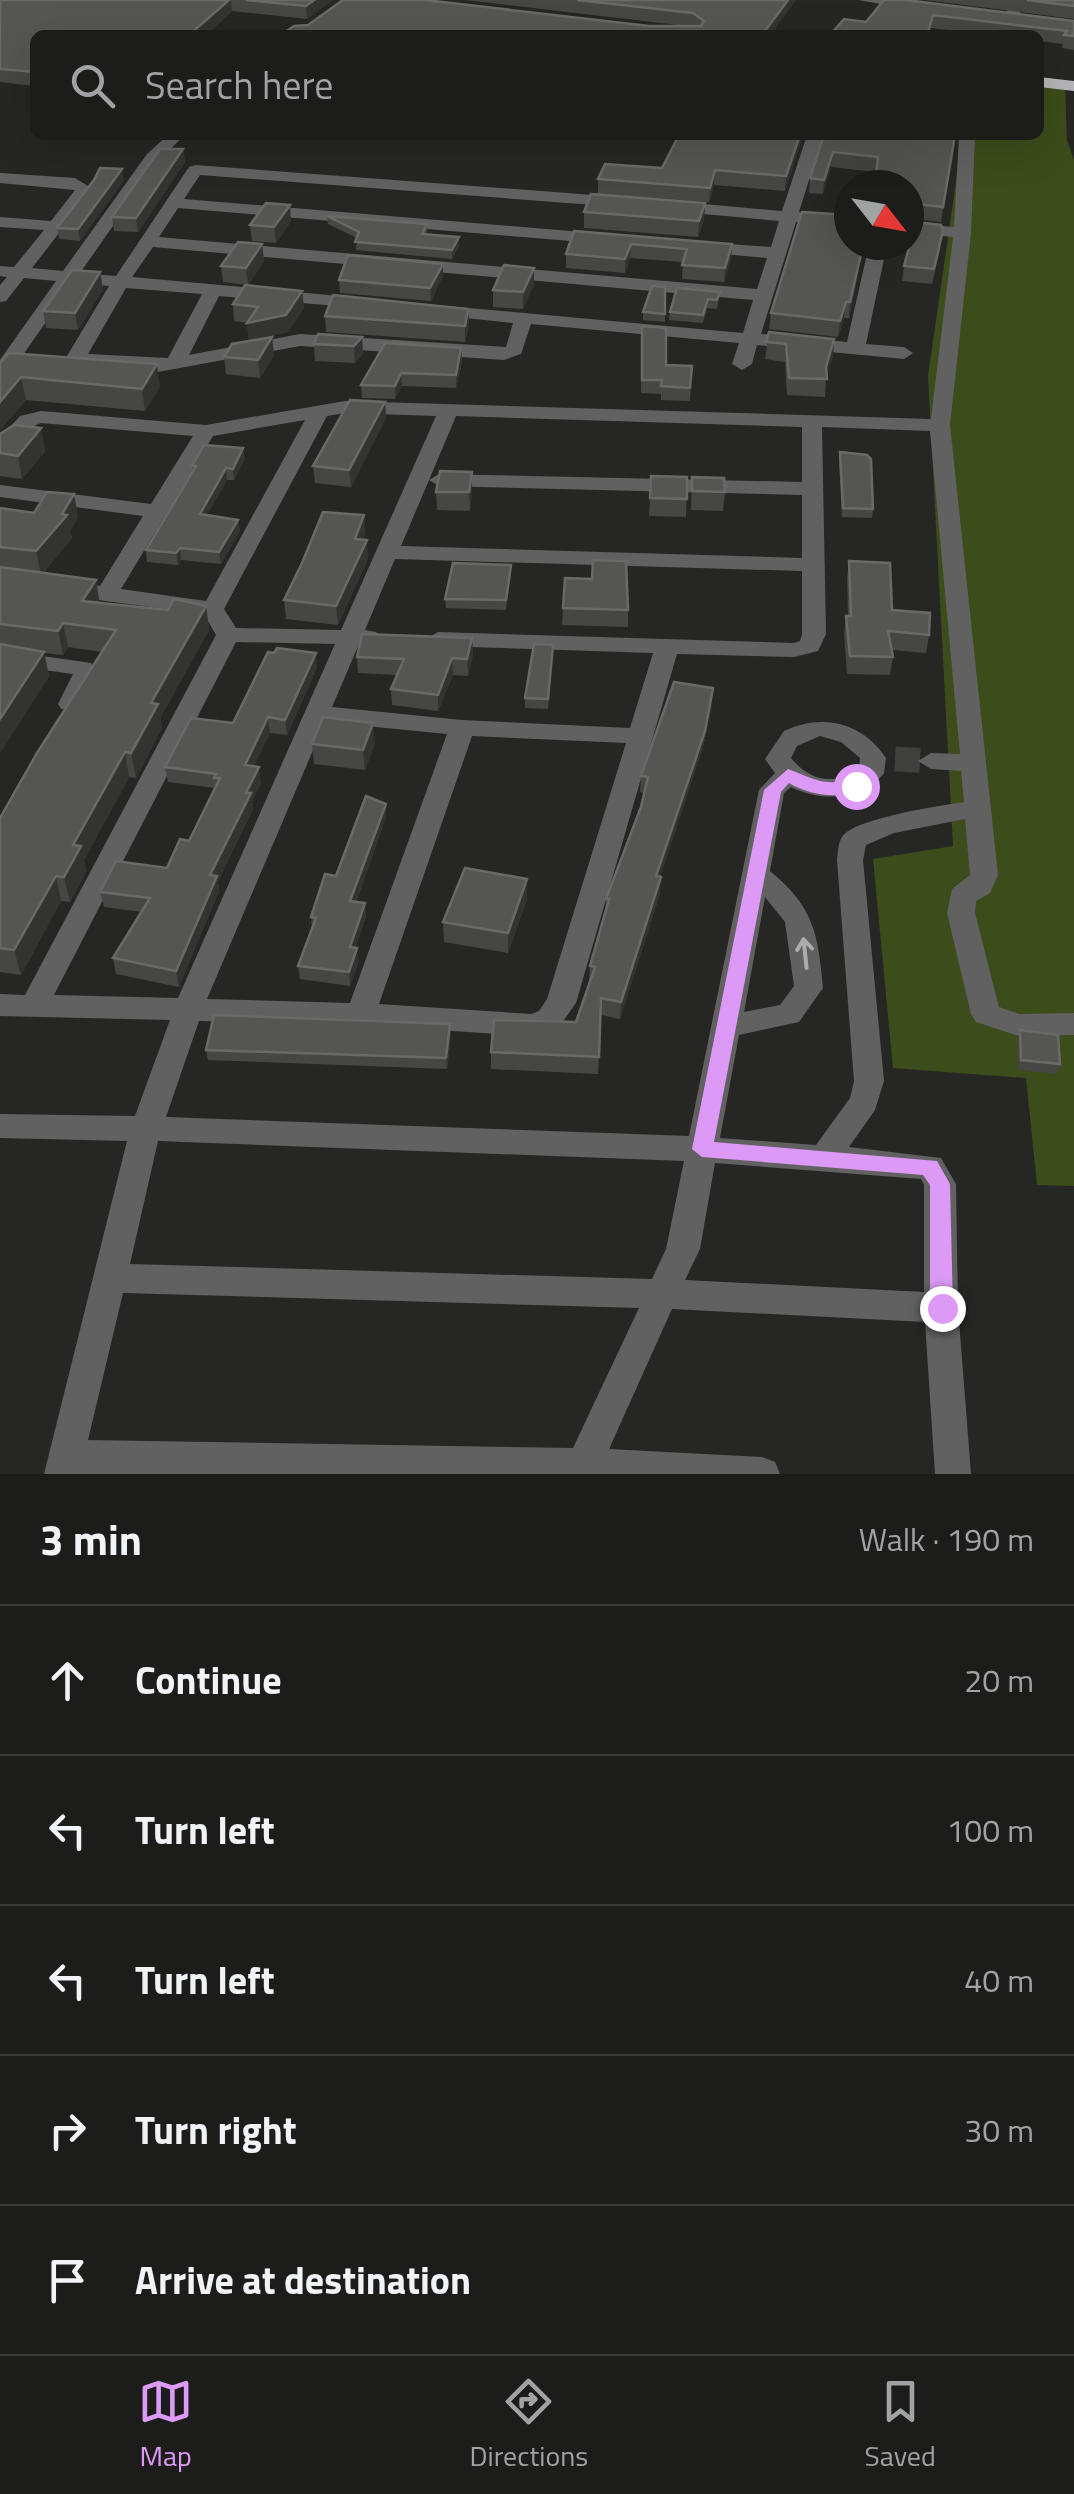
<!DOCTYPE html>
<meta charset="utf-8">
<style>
:root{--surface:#1c1d1b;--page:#252624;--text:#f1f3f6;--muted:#a0a2a3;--line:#3a3b3a;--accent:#dc99f5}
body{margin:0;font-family:"Titillium Web",sans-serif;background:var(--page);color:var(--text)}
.compass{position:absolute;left:834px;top:170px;width:90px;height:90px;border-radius:50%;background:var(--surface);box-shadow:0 10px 40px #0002;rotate:121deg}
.stop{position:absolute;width:30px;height:30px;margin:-22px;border:8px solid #dc99f5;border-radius:50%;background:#fff}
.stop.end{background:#dc99f5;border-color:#fff;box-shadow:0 2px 10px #0008}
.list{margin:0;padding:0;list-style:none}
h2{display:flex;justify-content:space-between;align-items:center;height:130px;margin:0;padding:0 40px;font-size:42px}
h2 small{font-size:32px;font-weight:400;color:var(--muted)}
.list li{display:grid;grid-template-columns:65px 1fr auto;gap:30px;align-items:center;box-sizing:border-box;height:150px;padding:0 40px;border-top:2px solid var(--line)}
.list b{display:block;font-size:38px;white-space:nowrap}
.list em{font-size:32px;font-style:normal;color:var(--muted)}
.icon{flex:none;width:55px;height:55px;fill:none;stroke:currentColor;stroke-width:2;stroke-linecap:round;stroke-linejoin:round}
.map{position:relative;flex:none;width:1074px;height:1474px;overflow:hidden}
.search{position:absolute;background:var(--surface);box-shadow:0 10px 40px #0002;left:30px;right:30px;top:30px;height:110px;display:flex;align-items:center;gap:25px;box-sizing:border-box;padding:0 35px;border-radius:15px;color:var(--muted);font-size:38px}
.sheet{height:880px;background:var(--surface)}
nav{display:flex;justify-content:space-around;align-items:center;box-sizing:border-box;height:140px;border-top:2px solid var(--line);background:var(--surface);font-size:28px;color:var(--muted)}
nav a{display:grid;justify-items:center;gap:5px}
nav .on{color:var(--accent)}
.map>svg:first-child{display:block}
.green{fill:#3c4c1a}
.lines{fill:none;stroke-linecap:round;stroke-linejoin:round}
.street-tunnel{stroke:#40413e;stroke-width:25;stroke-dasharray:25 12;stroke-linecap:butt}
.street{fill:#626162;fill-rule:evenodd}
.highway{fill:#b5b4b6;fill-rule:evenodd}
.wall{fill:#464744}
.shaded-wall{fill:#333431}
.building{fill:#555653;stroke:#696a68;stroke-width:2.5}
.oneway{stroke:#adacac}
.route{fill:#dc99f5}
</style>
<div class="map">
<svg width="1074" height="1474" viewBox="0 0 1074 1474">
<rect width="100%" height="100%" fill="#262724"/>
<polygon class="green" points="1039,82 1065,85 1067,140 1074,160 1074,1186 1037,1185 1026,1078 893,1068 873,859 953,846 928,376 960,154 967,135 1039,135"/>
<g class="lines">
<polyline class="street-tunnel" points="895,759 931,761"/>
<g class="street">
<polygon points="858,0 899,0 922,6 915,10"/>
<polygon points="1013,0 1027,0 1008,35 994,35"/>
<path d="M168,135h17l-26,25 -79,113 36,3 73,-109 6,-2 425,32 8,5 -8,5 -420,-32 -16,24 422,35 9,5 -9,5 -428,-36 -19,29 598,52 10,-31 -66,-6 -9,-5 9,-5 70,5 8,-26 -109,-10 -8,-5 8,-5 112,10 25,-76h16l-24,77 50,5v10l-53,-5 -35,112 86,8 22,-97h18l-21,99 38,3 9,6 -9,6 -147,-14 -5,19 -10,6 -10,-6 7,-21 -208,-19 -10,30 -17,6 -204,-14 -142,26 -70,-4 -21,-12 42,-70 -36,-3 -66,95 -7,2v-20l56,-79 -32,-3 -18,23 -6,1v-17l7,-8 -7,-1v-10l14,1 30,-37 -44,-3v-10l51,4 24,-31 -75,-7v-10l75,5 18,11 -61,79 31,3 84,-117zM153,247l600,53 -10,33 -307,-28 -9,5 3,4 83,9 -7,24 -206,-13 -111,21 30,-59 142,12 9,-5 -9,-5 -229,-21zM126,288l76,6 -34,64 -80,-4z"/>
<path d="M959,135h16l-4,98 -21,192 48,450 -8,18 -14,8 -1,12 24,94 20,7 55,-1v22l-55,1 -43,-14 -5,-8 -24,-101 5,-24 18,-14 -5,-56 -71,14 -28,12 -3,15 21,221 -9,29 -26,37 92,11 15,26 2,124 13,166h-36l-10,-152 -253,-13 -63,140 153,8 13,5 5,12h-736l83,-333 -127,-3v-24l135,2 35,-96 -170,-4v-22l25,1 191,-360 -12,-21 -204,-27v-14l100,13 43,-70 -143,-19v-12l151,19 42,-68 -152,-13c-18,5 -23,29 -41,34v-19l20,-22 21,-5 165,14 139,-24 586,18 22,-182 -44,-4v-10l45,4zM345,413l91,3 -95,214 -105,-2 -12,-19 103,-193zM456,416l346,11v55l-363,-8 -10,6zM305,420l-99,181 -85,-12 92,-153zM822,427l108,4 30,323 -29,-1 -13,8 13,8 30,2 3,31c-25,4 -109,16 -122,35 -4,6 -4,16 -5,23l17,221 -4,17 -34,47 -96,-7 19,-103 60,-13 24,-34c-5,-54 -9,-81 -53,-117l14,-78 7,-6c29,15 72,14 93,-14l2,-15c-24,-36 -64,-45 -102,-27l-19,28 10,14 -16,17 -70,346 -523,-19 33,-96 162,4 170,11 28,-9 17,-24 101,-349 117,3 24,-6 8,-17zM429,480l10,6 363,9v63l-401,-12zM395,559l407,12v63l-2,7 -6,2 -356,-11 -12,7 12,7 215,7 -23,75 -168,-8 -130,-13 27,-63 17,-2 4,-5 -4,-5 -11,-2zM236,642l99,2 -157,354 -124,-3zM325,722l122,12 -97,269 -143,-4zM472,736l154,7 -79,256 -8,12 -8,3 -152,-10zM820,736l21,6 19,16 -1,11c-25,17 -49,12 -68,-11l6,-12zM765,897l20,25 9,64 -14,19 -36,7zM158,1141l526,20 -18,88 -14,30 -522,-15zM715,1163l206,16 3,6v107l-239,-12 15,-31zM123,1293l516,15 -66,140 -485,-8z"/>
<polygon points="0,650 91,663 98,677 79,709 61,709 58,704 73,674 0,664"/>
</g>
<polygon class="highway" points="1039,77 1074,81 1074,91 1039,87"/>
</g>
<g class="wall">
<polygon points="0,0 333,0 307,19 232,11 206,35 35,35 35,86 0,82"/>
<polygon points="465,0 796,0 770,35 281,35 308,25 686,26"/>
<polygon points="884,0 1074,21 1074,50 1062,48 1063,44 1039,41 1039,35 990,35 931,28 929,35 830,35 866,22"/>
<polygon points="925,0 1074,0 1074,19"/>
<polygon points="803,135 785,191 714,185 709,202 598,194 598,179 662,168"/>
<polygon points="824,135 955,135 941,222 909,218 909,185 876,172 831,167 823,194 809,193 810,178"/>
<polygon points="183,149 185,162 138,232 114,231 112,217"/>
<polygon points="124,180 80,241 59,239 57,228"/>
<polygon points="705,203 704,219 698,237 584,228 584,212"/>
<polygon points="327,216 427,224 427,234 459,245 452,259 356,250 357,238 328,224"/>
<polygon points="291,221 276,243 252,241 250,225"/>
<polygon points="574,231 732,244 731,258 724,282 682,279 683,262 630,258 625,273 566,268 566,254"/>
<polygon points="262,244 264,261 248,285 223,282 221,266"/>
<polygon points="864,245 849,318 844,318 838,337 769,329 771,313"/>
<polygon points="941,245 932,284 902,281 904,266"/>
<polygon points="100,272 103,289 78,330 46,328 43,311"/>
<polygon points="443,276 431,301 340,293 339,280"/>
<polygon points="534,284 523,309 493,307 493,290"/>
<polygon points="665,287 665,322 643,320 643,312"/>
<polygon points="302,291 304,308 288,332 249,340 247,323 234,321 233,304"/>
<polygon points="720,292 717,309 707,308 703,323 669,320 670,312"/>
<polygon points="468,309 469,325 465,342 326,332 325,316"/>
<polygon points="642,326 666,365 692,366 690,401 661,400 661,394 641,393"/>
<polygon points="769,332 833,356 826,376 825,397 787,395 785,362 765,359"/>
<polygon points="272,337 274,355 260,378 226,374 224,357"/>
<polygon points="362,337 363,354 355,363 315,361 314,344"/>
<polygon points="461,348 462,361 456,388 402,386 395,399 362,398 361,385"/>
<polygon points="0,363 160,386 145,411 26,400 0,430"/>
<polygon points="385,402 386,418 351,487 315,483 313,466"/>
<polygon points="41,428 45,451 22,479 0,476 0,434"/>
<polygon points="840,452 873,509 872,518 842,517 839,461"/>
<polygon points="245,459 234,480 227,480 207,515 238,520 240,531 221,564 181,560 178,565 147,562 146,550 193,472 192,466"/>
<polygon points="651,476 687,477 686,517 649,516"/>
<polygon points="692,477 725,492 723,511 691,510"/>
<polygon points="472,490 470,511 437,510 436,492"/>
<polygon points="0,508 34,513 78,517 70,531 72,538 43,573 100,603 168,610 206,606 209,630 160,718 162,728 136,778 129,777 84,860 86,872 70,902 61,901 21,975 0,972 0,818 102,652 68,647 63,655 44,653 49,676 0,753"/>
<polygon points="364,515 365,534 363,540 368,559 338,625 286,619 284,600 302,563"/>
<polygon points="849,561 892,610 929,635 926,653 892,650 893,657 890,675 847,674 844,634 846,616 848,616 847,578"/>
<polygon points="511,574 506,610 446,608 445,599"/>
<polygon points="563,608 628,610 628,627 562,625"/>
<polygon points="472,638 473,654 468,676 453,675 438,711 392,705 391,689 397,675 358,673 357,657"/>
<polygon points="553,645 548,709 525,708 525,698"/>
<polygon points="317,668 287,735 270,733 253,767 261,783 252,801 253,809 218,881 219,891 179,987 116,974 113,958 142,912 104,907 100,892 167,868 189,841 215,788 168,782 165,767"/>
<polygon points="712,705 703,747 660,877 660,894 620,1019 601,1015 598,1074 491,1069 491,1052 576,1022 589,983 590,966 605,912 606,899 641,807 644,793 640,792 641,776"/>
<polygon points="375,743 365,770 314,764 312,744"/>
<polygon points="386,804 386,817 356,902 365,903 366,917 355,947 359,961 350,986 300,979 298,966 312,928 311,917 336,876"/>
<polygon points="527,879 527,899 508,953 444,942 443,922"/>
<polygon points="450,1024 451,1035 447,1069 208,1060 206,1050"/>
<polygon points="1020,1030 1060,1064 1057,1074 1019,1070 1017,1041"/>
</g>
<g class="shaded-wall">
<polygon points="229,0 231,0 232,11 206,35 189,35"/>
<polygon points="314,0 333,0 307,19 306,6"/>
<polygon points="788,0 796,0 770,35 762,35"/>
<polygon points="800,135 803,135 785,191 786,176"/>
<polygon points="183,149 185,162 138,232 136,218"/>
<polygon points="833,152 831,167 823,194 824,180"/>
<polygon points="122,169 124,180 80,241 78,229"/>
<polygon points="715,170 714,185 709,202 710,188"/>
<polygon points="705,203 704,219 698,237 699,221"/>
<polygon points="290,205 291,221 276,243 274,227"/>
<polygon points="459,237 459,245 452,259 452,250"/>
<polygon points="262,244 264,261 248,285 246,268"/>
<polygon points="631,244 630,258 625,273 625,259"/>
<polygon points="732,244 731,258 724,282 725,268"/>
<polygon points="863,245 864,245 849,318 850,302"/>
<polygon points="443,264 443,276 431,301 430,288"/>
<polygon points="534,268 534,284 523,309 523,292"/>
<polygon points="100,272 103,289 78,330 75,313"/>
<polygon points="302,291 304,308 288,332 249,340 247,323"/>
<polygon points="846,302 844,318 838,337 840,321"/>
<polygon points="468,309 469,325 465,342 465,326"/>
<polygon points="272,337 274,355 260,378 258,360"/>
<polygon points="362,337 363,354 355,363 354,346"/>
<polygon points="834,339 833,356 825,379 826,367"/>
<polygon points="461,348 462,361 456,388 456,375"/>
<polygon points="157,364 160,386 145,411 142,389"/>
<polygon points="401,373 402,386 395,399 395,386"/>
<polygon points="21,377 26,400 0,430 0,402"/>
<polygon points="385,402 386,418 351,487 349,470"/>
<polygon points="41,428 45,451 22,479 18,456"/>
<polygon points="243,448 245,459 234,480 233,469"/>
<polygon points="226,468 227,480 201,526 200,514"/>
<polygon points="472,472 472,490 470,511 469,492"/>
<polygon points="74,494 78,517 70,531 72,538 41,575 36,551"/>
<polygon points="364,515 365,534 356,557 355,539"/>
<polygon points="238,520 240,531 221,564 219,552"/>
<polygon points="367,540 368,559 338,625 336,606"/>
<polygon points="180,548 181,560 178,565 176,553"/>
<polygon points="96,580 100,604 82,601"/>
<polygon points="206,606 209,630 160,718 162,728 136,778 131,753 151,703"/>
<polygon points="63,623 68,647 63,655 58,631"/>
<polygon points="472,638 473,654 468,676 467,659"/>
<polygon points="44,652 49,676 0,753 0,719"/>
<polygon points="316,653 317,668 287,735 285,720"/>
<polygon points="452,658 453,675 438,711 438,695"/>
<polygon points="713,688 712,705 703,747 655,893 656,876"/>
<polygon points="268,717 270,733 247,781 245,765"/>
<polygon points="373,723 375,743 365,770 363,750"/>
<polygon points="125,752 129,777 84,860 86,872 70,902 64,877 73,845"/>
<polygon points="259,767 261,783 252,801 253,809 218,881 219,891 179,987 176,971 210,875"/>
<polygon points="386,804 386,817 351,915 350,901"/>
<polygon points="56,876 61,901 21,975 14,950"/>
<polygon points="661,877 660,894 620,1019 621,1002"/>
<polygon points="527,879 527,899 508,953 508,933"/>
<polygon points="365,903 366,917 351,960 350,947"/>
<polygon points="357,948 359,961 350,986 349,972"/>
<polygon points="450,1024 451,1035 447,1069 446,1058"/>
</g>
<g class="building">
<polygon points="0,0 229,0 189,35 35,35 35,72 0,69"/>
<polygon points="246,0 314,0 306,6"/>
<polygon points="343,0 425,0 649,26 701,26 704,21 693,13 577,0 788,0 762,35 281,35 294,26 308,25"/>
<polygon points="884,0 906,0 1074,21 1074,36 1064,35 1067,31 933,15 927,35 830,35 844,19 866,22"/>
<polygon points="1027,0 1074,0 1074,6"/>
<polygon points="679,135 800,135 786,176 715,170 710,188 598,179 605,164 662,168"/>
<polygon points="824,135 955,135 943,207 909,203 909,185 875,185 878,157 833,152 824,180 810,178"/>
<polygon points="160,149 183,149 136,218 112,217"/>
<polygon points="100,168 122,169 78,229 57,228 94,180"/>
<polygon points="591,194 705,203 699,221 584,212"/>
<polygon points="266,203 290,205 274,227 250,225"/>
<polygon points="802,212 849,215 849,245 863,245 850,302 846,302 840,321 771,313"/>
<polygon points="327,216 427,224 422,234 459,237 452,250 355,242 359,232"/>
<polygon points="916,222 941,225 943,230 934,269 904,266"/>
<polygon points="574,231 732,244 725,268 682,265 687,249 631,244 625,259 566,254"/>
<polygon points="238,242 262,244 246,268 221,266"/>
<polygon points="348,255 443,264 430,288 339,280"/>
<polygon points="504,265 534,268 523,292 493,290"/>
<polygon points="72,270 100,272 75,313 43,311"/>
<polygon points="245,285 302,291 286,315 247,323 258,307 233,304"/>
<polygon points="652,286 665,287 665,314 643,312"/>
<polygon points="677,288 720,292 717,300 708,299 703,315 670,312"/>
<polygon points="333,295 468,309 465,326 325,316"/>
<polygon points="642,326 666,328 666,365 692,366 690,388 661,386 662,380 642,380"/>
<polygon points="769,332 834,339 826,367 827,379 789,378 786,344 766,342"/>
<polygon points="318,334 362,337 354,346 314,344"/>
<polygon points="272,337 258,360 224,357 232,344"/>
<polygon points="385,343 461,348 456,375 401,373 395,386 361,385"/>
<polygon points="9,353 157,364 142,389 21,377 0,402 0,363"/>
<polygon points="350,400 385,402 349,470 313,466"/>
<polygon points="14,425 41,428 18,456 0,453 0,434"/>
<polygon points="204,445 243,448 233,469 226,468 200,514 238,520 219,552 180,548 176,553 146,550 196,466 192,466"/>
<polygon points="840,452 867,455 871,459 873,509 843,508"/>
<polygon points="440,471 472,472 469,492 436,492"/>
<polygon points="651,476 687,477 687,499 650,498"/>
<polygon points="692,477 724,478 725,492 692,491"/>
<polygon points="47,492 74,494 62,514 67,515 36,551 0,547 0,508 34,513"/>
<polygon points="323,512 364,515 355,539 367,540 336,606 284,600 302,563"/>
<polygon points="593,560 626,561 628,610 563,608 565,578 592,579"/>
<polygon points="849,561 890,563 892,610 930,613 929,635 888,631 893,657 850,656 846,616 851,616"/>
<polygon points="453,563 511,565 506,600 445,599"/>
<polygon points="0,567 96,580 82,601 168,610 174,599 206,606 151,703 158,704 131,753 125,752 73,845 81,846 64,877 56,876 14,950 0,948 0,818 37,753 116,630 63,623 58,631 0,624"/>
<polygon points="362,634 472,638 467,659 452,658 438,695 391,689 404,659 357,657"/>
<polygon points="0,644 44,652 0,719"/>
<polygon points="534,644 553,645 548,699 525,698"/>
<polygon points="277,648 316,653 285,720 268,717 245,765 259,767 246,793 251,793 210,875 217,876 176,971 113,958 150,898 100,892 116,861 167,868 180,839 189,841 220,778 214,778 216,774 165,767 191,718 233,723 268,652 274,653"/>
<polygon points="674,682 713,688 705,731 656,876 661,877 621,1002 601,998 599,1057 491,1052 494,1020 576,1022 595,967 590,966 609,899 606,899 641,807 648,777 641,776"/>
<polygon points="323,717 373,723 363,750 312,744"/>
<polygon points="366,796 386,804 350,901 365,903 350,947 357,948 349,972 298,966 316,918 311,917 325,874 336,876"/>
<polygon points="465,868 527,879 508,933 443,922"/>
<polygon points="214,1015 450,1024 446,1058 206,1050"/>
<polygon points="1020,1030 1058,1035 1060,1064 1021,1060"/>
</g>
<defs><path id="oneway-shaft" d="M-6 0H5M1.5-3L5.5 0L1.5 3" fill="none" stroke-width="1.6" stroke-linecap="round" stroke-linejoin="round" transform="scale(2.5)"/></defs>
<use class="oneway" href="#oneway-shaft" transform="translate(805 953) rotate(-96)"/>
<path class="route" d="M788,769c29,11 35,17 68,11l8,6c-20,15 -53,10 -75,-3l-8,9 -67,350 223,19 13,23 3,124 -4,7h-15l-4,-7v-123l-7,-10 -221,-18 -10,-8 72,-359z"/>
</svg>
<svg class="compass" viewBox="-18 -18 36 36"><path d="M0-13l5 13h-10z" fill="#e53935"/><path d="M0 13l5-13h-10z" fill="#a0a2a3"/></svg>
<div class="stop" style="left:856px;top:786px"></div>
<div class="stop end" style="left:942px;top:1308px"></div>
<div class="search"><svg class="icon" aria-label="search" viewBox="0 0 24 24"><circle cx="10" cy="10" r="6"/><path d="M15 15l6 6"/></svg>Search here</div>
</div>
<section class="sheet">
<h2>3 min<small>Walk · 190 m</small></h2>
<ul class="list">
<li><svg class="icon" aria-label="ahead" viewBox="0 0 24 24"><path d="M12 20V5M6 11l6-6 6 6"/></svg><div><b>Continue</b></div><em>20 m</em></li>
<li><svg class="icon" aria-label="left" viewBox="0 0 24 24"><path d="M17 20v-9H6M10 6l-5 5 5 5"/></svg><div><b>Turn left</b></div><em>100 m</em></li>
<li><svg class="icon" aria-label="left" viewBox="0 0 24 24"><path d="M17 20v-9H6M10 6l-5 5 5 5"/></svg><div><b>Turn left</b></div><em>40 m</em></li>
<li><svg class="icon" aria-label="right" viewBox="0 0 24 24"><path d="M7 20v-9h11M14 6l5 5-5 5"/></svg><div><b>Turn right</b></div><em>30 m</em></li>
<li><svg class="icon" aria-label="arrive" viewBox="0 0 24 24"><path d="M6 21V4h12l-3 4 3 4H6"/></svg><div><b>Arrive at destination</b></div></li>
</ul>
</section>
<nav>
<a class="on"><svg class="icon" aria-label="map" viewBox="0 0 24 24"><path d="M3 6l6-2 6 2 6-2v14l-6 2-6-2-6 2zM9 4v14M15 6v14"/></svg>Map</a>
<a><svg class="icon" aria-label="directions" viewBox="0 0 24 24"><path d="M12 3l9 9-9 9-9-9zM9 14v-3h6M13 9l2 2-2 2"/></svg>Directions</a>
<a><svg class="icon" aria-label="saved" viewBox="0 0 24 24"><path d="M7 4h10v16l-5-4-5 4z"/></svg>Saved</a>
</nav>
